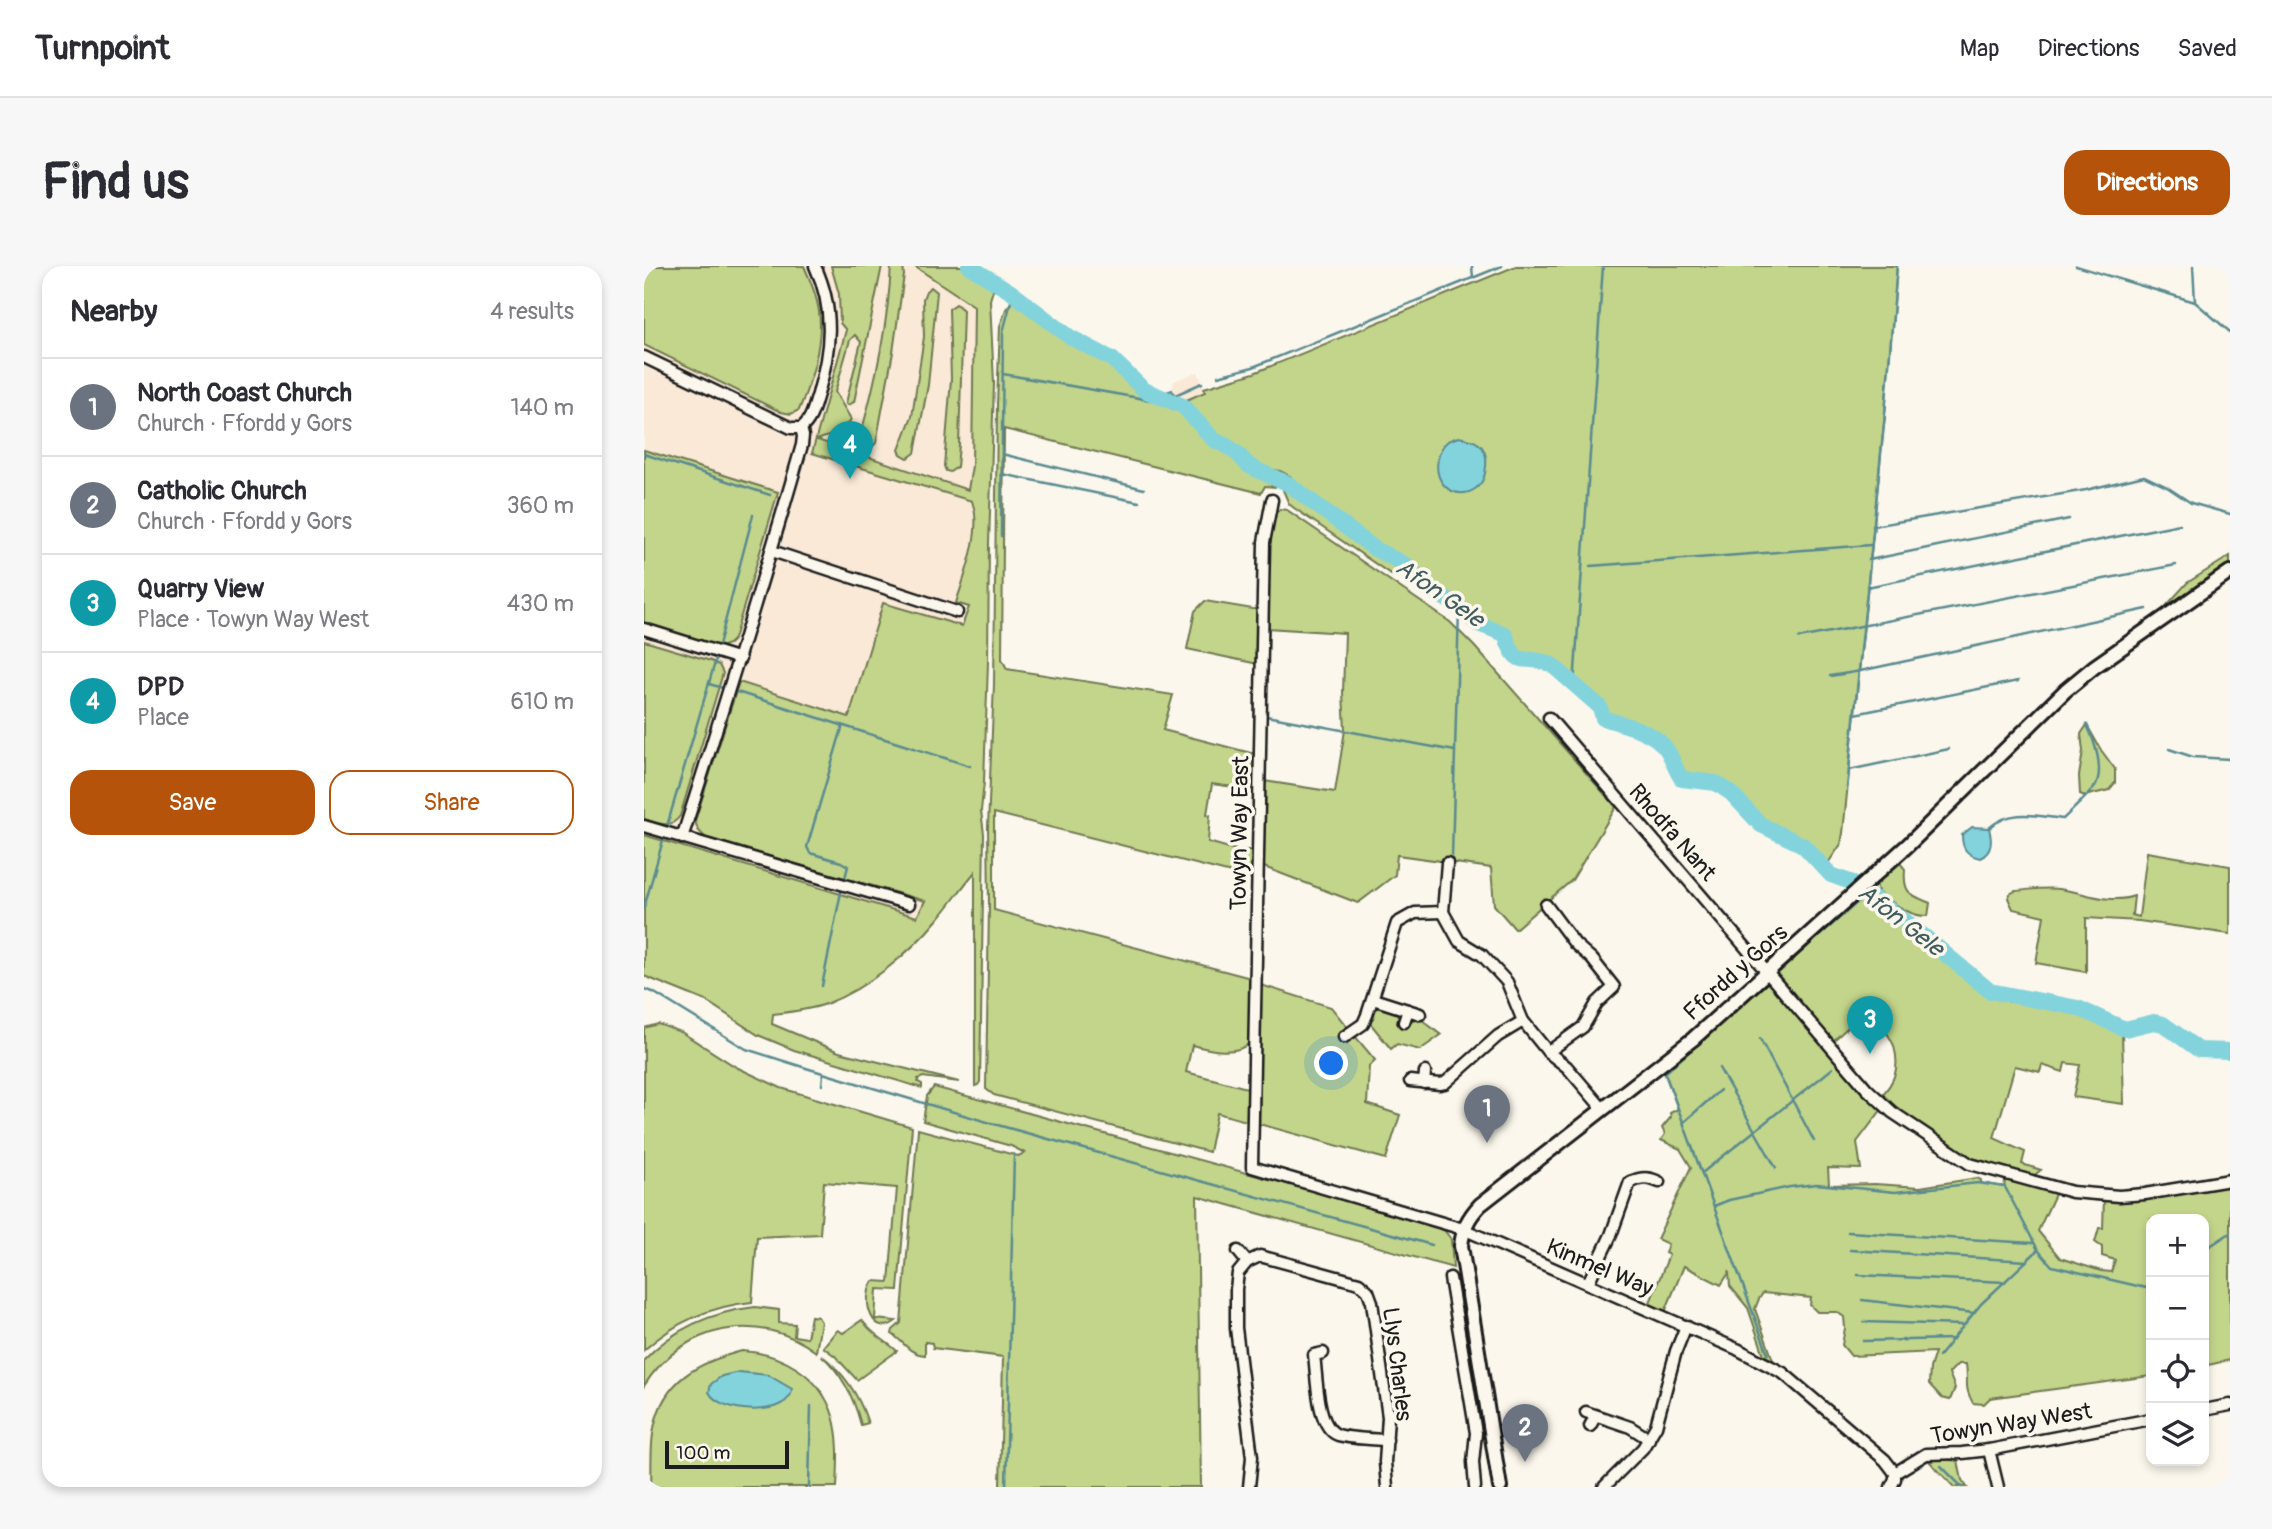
<!DOCTYPE html>
<meta charset="utf-8">
<style>
:root{--surface:#fff;--page:#f7f7f7;--text:#2b2b33;--muted:#7c7c81;--line:#e1e1e2;--accent:#b45309}
body{margin:0;font-family:Pangolin,sans-serif;background:var(--page);color:var(--text)}
.controls{position:absolute;right:21px;bottom:21px;display:grid;overflow:hidden;border-radius:14px;box-shadow:0 4px 10px #0003}
.controls button{width:63px;height:63px;display:grid;place-items:center;padding:0;border:0;border-bottom:2px solid var(--line);background:var(--surface);color:var(--text);font:35px sans-serif}
.scale{position:absolute;left:21px;bottom:18px;width:124px;box-sizing:border-box;padding-left:7px;border:4px solid #1c1c1c;border-top:0;font-size:19px;line-height:24px;white-space:nowrap;color:#1c1c1c;-webkit-text-stroke:5px #fbf7ec;paint-order:stroke}
.you{position:absolute;left:688px;top:798px;width:24px;height:24px;margin:-18px;border:5px solid #fff;border-radius:50%;background:#1a73e8;box-shadow:0 0 0 10px #1a73e833}
.badge{display:grid;place-items:center;width:46px;height:46px;border-radius:50%;background:var(--accent);color:#fff;font-size:23px;font-weight:700}
.pin{position:absolute;translate:-50% -58px;filter:drop-shadow(0 2px 4px #0008)}
.pin::after{content:'';position:absolute;top:37px;width:24px;height:21px;background:inherit;clip-path:polygon(0 0,100% 0,50% 100%)}
.list{margin:0;padding:0;list-style:none}
h2{display:flex;justify-content:space-between;align-items:center;height:91px;margin:0;padding:0 28px;font-size:30px}
h2 small{font-size:23px;font-weight:400;color:var(--muted)}
.list li{display:grid;grid-template-columns:46px 1fr auto;gap:21px;align-items:center;box-sizing:border-box;height:98px;padding:0 28px;border-top:2px solid var(--line)}
.list b{display:block;font-size:26px;white-space:nowrap}
.list p{margin:0;font-size:23px;white-space:nowrap;color:var(--muted)}
.list em{font-size:23px;font-style:normal;color:var(--muted)}
.actions{display:flex;gap:14px;padding:21px 28px}
.actions a{flex:1;padding:16px 0;border:2px solid var(--accent);border-radius:21px;text-align:center;font-size:24px;color:var(--accent)}
.actions .main{background:var(--accent);color:#fff}
.icon{flex:none;width:38px;height:38px;fill:none;stroke:currentColor;stroke-width:2;stroke-linecap:round;stroke-linejoin:round}
.map{position:relative;flex:none;width:1586px;height:1221px;overflow:hidden;border-radius:21px}
header{display:flex;align-items:center;gap:42px;box-sizing:border-box;height:98px;padding:0 35px;background:var(--surface);border-bottom:2px solid var(--line)}
header strong{font-size:33px}
nav{display:flex;gap:38px;margin-inline-start:auto;font-size:24px}
.intro{display:flex;align-items:center;justify-content:space-between;box-sizing:border-box;height:168px;padding:0 42px}
h1{margin:0;font-size:49px}
.button{padding:18px 32px;border-radius:21px;background:var(--accent);color:#fff;font-size:24px;font-weight:700}
main{display:flex;gap:42px;padding:0 42px}
aside{flex:1;background:var(--surface);border-radius:21px;box-shadow:0 4px 10px #0003}
.map>svg:first-child{display:block}
.built{fill:#f9e9d6}
.green{fill:#c2d58a;stroke:#6f7853;stroke-width:2}
.water{fill:#83d3dd;stroke:#5a8a90;stroke-width:2}
.lines{fill:none;stroke-linecap:round;stroke-linejoin:round}
.stream{stroke:#5a8a90;stroke-width:2.5}
.river{stroke:#83d3dd;stroke-width:16}
.minor-casing{stroke:#1c1c1c;stroke-width:15}
.tertiary-casing{stroke:#1c1c1c;stroke-width:18}
.minor{stroke:#fbf7ec;stroke-width:10}
.tertiary{stroke:#fbf7ec;stroke-width:12}
.labels{text-anchor:middle;stroke-width:7;stroke-linejoin:round;paint-order:stroke}
.street-label{font-size:23px;fill:#1c1c1c;stroke:#fbf7ec}
.water-label{font-size:24px;font-style:italic;fill:#405c60;stroke:#fbf7ec}
</style>
<header>
<strong>Turnpoint</strong>
<nav><a>Map</a><a>Directions</a><a>Saved</a></nav>
</header>
<div class="intro"><h1>Find us</h1><a class="button">Directions</a></div>
<main>
<aside>
<h2>Nearby<small>4 results</small></h2>
<ul class="list">
<li><span class="badge" style="background:#6b7280">1</span><div><b>North Coast Church</b><p>Church · Ffordd y Gors</p></div><em>140 m</em></li>
<li><span class="badge" style="background:#6b7280">2</span><div><b>Catholic Church</b><p>Church · Ffordd y Gors</p></div><em>360 m</em></li>
<li><span class="badge" style="background:#0f9aa8">3</span><div><b>Quarry View</b><p>Place · Towyn Way West</p></div><em>430 m</em></li>
<li><span class="badge" style="background:#0f9aa8">4</span><div><b>DPD</b><p>Place</p></div><em>610 m</em></li>
</ul>
<div class="actions"><a class="main">Save</a><a>Share</a></div>
</aside>
<div class="map">
<svg width="1586" height="1221" viewBox="0 0 1586 1221">
<rect width="100%" height="100%" fill="#fbf7ec"/>
<filter id="ink" filterUnits="userSpaceOnUse"><feTurbulence type="fractalNoise" baseFrequency=".0143" numOctaves="2"/><feDisplacementMap in="SourceGraphic" scale="14" xChannelSelector="R" yChannelSelector="G"/><feConvolveMatrix kernelMatrix="1 2 1 2 8 2 1 2 1" color-interpolation-filters="sRGB"/></filter>
<g filter="url(#ink)">
<g class="built">
<polygon points="0,0 333,0 352,14 346,34 350,117 345,278 344,396 340,516 337,545 280,653 0,702"/>
<polygon points="554,106 562,126 540,135 532,131 528,124 530,115"/>
</g>
<g class="green">
<path d="M5,0h155c8,18 16,38 16,58 0,28 -10,60 -21,86l-8,4 -10,-2 -137,-67v-71z"/>
<path d="M187,0h51l-28,136 -6,3 -2,-2 15,-61 -6,-7 -5,5 -15,52 16,27c-6,14 -22,16 -34,21l151,50 4,-24 2,-160 -60,-40h63l19,14 -6,20 4,83 -5,161 -1,118 -4,120 -3,29 3,23 -4,248 -2,3 -3,1v-214c-13,15 -24,32 -37,47 -28,34 -70,69 -112,85 -17,6 -35,8 -53,10l-1,10 67,28 120,30 -36,-5 -5,2v3l4,2v4l-128,-38 -36,-15 -52,-34 -62,-25v-141l273,82 8,-16 -219,-63 -8,-8 -3,-9 44,-139 110,35 34,-114 79,23 7,-19 -13,-4c9,-29 27,-73 16,-102l-160,-48 34,-123 -6,-7 -1,-29z"/>
<path d="M247,0h12l1,9 -11,77 -17,91 -4,4 -12,-5v-5c16,-56 28,-112 31,-171z"/>
<polygon points="872,0 1253,0 1241,148 1199,567 1197,578 1182,600 1158,576 1119,556 1091,527 1073,515 1041,509 1034,502 1024,478 1018,472 991,457 965,449 915,401 898,392 875,390 870,385 864,368 837,356 808,334 783,319 766,298 733,283 663,229 646,210 636,205 613,201 592,182 572,173 540,135 561,126 560,122 610,107"/>
<polygon points="287,21 293,26 284,119 271,187 264,192 257,188 255,184 268,150 280,71 279,33 282,25"/>
<path d="M370,33l49,38 45,24 41,36 37,14 21,26 29,18 15,16 27,11 -3,5 -10,-1 -4,7 -257,-64 -2,230 5,10 166,26 -10,35 92,24 1,36 -44,-6 -5,30 3,1 -2,27 28,8h19l-4,28 -257,-65v97l257,68 -1,65c-15,13 -40,7 -58,2l-6,27 65,17 -1,33 -33,-9 -8,39 -215,-57 -8,-6 3,-183 -1,-79 6,-143 3,-280 3,-78 6,-17z"/>
<polygon points="312,38 319,44 315,179 313,201 306,206 302,205 300,200 307,113 305,43"/>
<polygon points="0,184 134,226 90,373 85,378 76,381 0,358"/>
<path d="M644,220c34,28 69,58 108,79v5l-4,4 -3,-1 -95,-65 -5,-4 -6,-14z"/>
<polygon points="636,243 643,244 806,356 830,380 972,541 928,614 871,663 850,639 847,602 753,589 751,609 714,637 620,601 620,515 691,526 701,464 699,427 701,367 623,362 623,274 627,252"/>
<polygon points="1586,290 1586,300 1513,350 1543,317"/>
<polygon points="561,335 615,344 614,398 543,383 551,345"/>
<path d="M0,375l67,20 8,4 4,8 -43,143c-10,14 -22,7 -36,3z"/>
<polygon points="1443,459 1457,484 1471,503 1471,517 1465,524 1441,530 1436,528 1435,510 1439,485 1437,468"/>
<path d="M1503,586l83,14v68l-91,-13 -53,-3v54l-50,-9 8,-47 -31,-7 -5,-11 2,-4 5,-3c14,-1 29,-4 44,-2 25,3 50,16 75,7l-2,19 7,2z"/>
<path d="M1256,597l5,6c-2,24 4,25 25,34l-2,13c-18,1 -36,-14 -50,-24l-2,-10 15,-15z"/>
<path d="M1219,627l127,103c20,9 43,6 65,11 24,4 45,17 67,26l2,71 -51,-7 7,-32 -15,-2 -2,9 -21,-7 -2,7 -25,-6 -21,72 31,14 -3,12 19,6 -9,7 -56,-15 -70,-44 -26,-21c15,-15 20,-29 14,-51 -3,-8 -10,-16 -13,-25l-9,2 -10,-9 -29,27 -58,-69z"/>
<path d="M1122,715l50,54 35,44 31,30 -25,33 4,27 -33,-1 1,17 46,-1 45,3 57,-9 4,2v3l23,4 1,-6 5,-3 46,14 -18,39 22,27 41,13 10,1 4,-12 -13,-4v-9l-7,-5 4,-14h4l1,-30 35,2 91,-17v177l-26,6v-147h-53v157l-161,22 -6,6 -11,-1c-10,-18 -4,-20 -7,-39h-8l-9,9 6,15 -5,12 -8,-2 -13,-14 1,-16 5,-16 -84,4 -9,-11 3,-17 -1,-11 -7,-5h-20l-7,-7 1,-7 -48,-5 -4,6 -4,10 18,51 -9,-5 -16,-47 -18,-22 -1,-13 -8,12 -37,-19 -19,46 -16,-7 20,-50 -4,-2 3,-9 -11,-5 34,-72 -11,-18 -19,-9 4,-6 -3,-6 9,-11 -1,-4 8,-4 -15,-40z"/>
<polygon points="617,719 687,741 704,762 696,768 703,776 711,770 731,794 725,800 723,838 756,849 742,893 615,858"/>
<polygon points="735,741 752,747 755,751 753,757 763,761 766,755 771,753 775,755 777,753 797,769 776,784 753,778 747,783 726,757 731,744"/>
<path d="M14,758l23,8 55,35 45,21 131,39 -14,163 -21,-1 -2,30 21,2c-23,18 -36,-20 -23,-40l16,1 8,-94 -73,-6 -4,52 -63,3 -5,65c-40,4 -77,20 -108,48v-322z"/>
<path d="M290,821l378,104 132,39 7,9 2,29 -256,-72 4,291h-201l3,-130 -70,-9 -1,-5 -7,-1v13c-16,-1 -21,-13 -33,-21l1,-4 8,-7 17,-194 100,27 7,-3 -14,-7 -88,-25 4,-25z"/>
<path d="M111,1041l24,3v13l16,1 -1,12 13,2 4,-22 7,1 3,5 -5,30c-58,-43 -134,-27 -172,34v-26c30,-32 68,-48 111,-53z"/>
<path d="M218,1054c10,15 22,19 35,31l-40,29 -22,-24 -12,-9 14,-17 6,3z"/>
<path d="M98,1085c40,2 79,25 91,65 7,23 5,48 4,71h-186c1,-19 -1,-41 3,-59 9,-48 45,-66 88,-77z"/>
<path d="M177,1089c24,18 38,40 47,68l-7,2c-7,-27 -19,-52 -40,-70z"/>
<polygon points="1291,1192 1314,1195 1318,1214 1323,1221 1310,1221 1285,1195"/>
</g>
<g class="water">
<path d="M485,110c15,11 24,23 43,14l4,7 -5,4 12,5 17,19 -18,-16 -33,-12 -10,-7z"/>
<path d="M814,171c23,3 32,12 27,36 -4,22 -32,28 -44,8 -7,-11 -4,-32 7,-40 1,-1 9,-3 10,-4z"/>
<path d="M1328,561l17,1c3,12 4,24 -9,30 -14,-3 -18,-10 -18,-23z"/>
<path d="M95,1106l29,3 24,14c-1,28 -72,26 -83,3l2,-8 11,-8z"/>
</g>
<g class="lines">
<g class="stream">
<polyline points="828,0 829,12"/>
<polyline points="1432,0 1551,36 1549,0"/>
<polyline points="1551,36 1586,66"/>
<polyline points="359,108 506,134"/>
<polyline points="574,110 609,101 858,0"/>
<polyline points="529,130 558,117"/>
<polyline points="0,188 126,229"/>
<polyline points="358,188 500,223"/>
<polyline points="358,208 495,236"/>
<polyline points="1229,260 1442,224 1500,210 1523,221 1547,237 1586,248"/>
<polyline points="357,270 359,66 369,28"/>
<polyline points="1225,294 1425,253"/>
<polyline points="946,300 1227,279"/>
<polyline points="1223,321 1536,258"/>
<polyline points="1155,372 1532,299"/>
<polyline points="75,379 109,249"/>
<polyline points="1216,405 1503,343"/>
<polyline points="1186,410 1217,405"/>
<polyline points="65,418 79,422"/>
<polyline points="930,419 959,0"/>
<polyline points="93,426 326,500"/>
<polyline points="1211,448 1374,415"/>
<polyline points="622,450 811,485"/>
<polyline points="199,459 163,581 166,587 197,596 204,600 201,612"/>
<polyline points="1525,483 1549,491 1586,493"/>
<polyline points="1205,504 1305,483"/>
<polyline points="1203,522 1241,148 1253,0"/>
<polyline points="23,560 72,393"/>
<path d="M1345,562c22,-20 47,-12 74,-9 9,-9 26,-24 32,-33 10,-16 -1,-46 -8,-61"/>
<polyline points="808,591 815,342"/>
<polyline points="0,642 19,574"/>
<polyline points="1134,706 1224,627"/>
<polyline points="1121,718 1021,807 1124,1088"/>
<polyline points="178,720 197,626"/>
<polyline points="0,723 9,726 102,783 162,802 350,858 788,979"/>
<polyline points="1116,773 1170,875"/>
<polyline points="1075,802 1132,902"/>
<polyline points="178,819 179,808"/>
<polyline points="1040,856 1076,824"/>
<polyline points="1058,907 1189,802"/>
<polyline points="1070,940 1085,934 1146,921 1173,918 1251,926 1334,917 1361,921 1394,984 1408,1000 1502,1022 1507,1018"/>
<polyline points="1204,966 1389,977"/>
<polyline points="1206,984 1383,995"/>
<polyline points="1560,984 1586,967"/>
<polyline points="1214,1009 1361,1016"/>
<polyline points="1218,1034 1330,1047"/>
<polyline points="1220,1056 1320,1059"/>
<polyline points="1219,1075 1309,1073"/>
<polyline points="1295,1090 1337,1038 1394,984"/>
<polyline points="1297,1200 1318,1221"/>
<polyline points="165,1221 167,1140"/>
<polyline points="362,1221 370,888"/>
</g>
<path class="river" d="M325,0l42,26 59,45 42,22 32,31 39,16 31,34 13,6 11,8 10,11 11,6 28,12 88,66 33,17 16,20 29,17 25,21 27,10c13,39 17,18 47,31l48,42 3,11c21,7 51,12 64,32 6,9 8,20 15,29l34,4 15,10 30,32 42,20 28,30 22,8 55,40 82,68 88,17 47,21 29,-7 9,2 36,26 31,1"/>
<defs>
<g id="minor">
<path d="M0,91l147,71h10c11,-8 13,-22 17,-34 13,-44 17,-85 -3,-128"/>
<polyline points="628,234 620,276 608,901 819,963 1093,1083 1139,1107 1241,1194 1251,1207"/>
<polyline points="128,285 313,346"/>
<polyline points="0,363 96,393"/>
<polyline points="905,452 1223,823 1248,846 1326,898 1428,926 1475,930 1501,928 1586,914"/>
<polyline points="0,560 265,638"/>
<path d="M38,572c42,-131 82,-261 120,-393l1,-9 -2,-8"/>
<polyline points="803,597 799,646 815,675 838,689 863,716 879,755 904,786 923,801 958,842"/>
<polyline points="902,639 931,678 948,693 970,721 953,737 939,761 904,786"/>
<polyline points="729,733 776,748"/>
<polyline points="760,756 764,744"/>
<polyline points="700,771 719,758 723,749 753,657 771,647 799,646"/>
<polyline points="766,815 796,818 801,817 854,770 879,755"/>
<polyline points="780,817 781,806"/>
<polyline points="594,985 603,996"/>
<polyline points="806,1012 832,1167 829,1196 831,1221"/>
<path d="M944,1017l23,-48 19,-53c12,-5 18,-5 29,0"/>
<path d="M679,1087l-9,2c3,20 2,72 24,80 15,4 34,4 49,5"/>
<polyline points="1560,1144 1586,1139"/>
<polyline points="942,1146 986,1161 1005,1173"/>
<polyline points="946,1160 951,1151"/>
<polyline points="1345,1184 1354,1221"/>
<polyline points="605,1221 608,1191 592,1062 592,1023 594,1007 603,996 616,990 715,1017 724,1025 728,1036 744,1151 741,1196 743,1221"/>
<polyline points="960,1221 999,1182 1012,1160 1032,1085 1042,1060"/>
<polyline points="1247,1221 1251,1213 1251,1207 1282,1188 1318,1187 1345,1184 1507,1153"/>
</g>
<path id="tertiary" d="M856,1221l-39,-241c2,-18 7,-28 19,-41l213,-166 215,-194 158,-155 28,-23 136,-95"/>
</defs>
<use href="#minor" class="minor-casing"/>
<use href="#tertiary" class="tertiary-casing"/>
<use href="#minor" class="minor"/>
<use href="#tertiary" class="tertiary"/>
</g>
</g>
<g class="labels">
<g class="street-label">
<text transform="translate(1029 566) rotate(49)" y="8">Rhodfa Nant</text>
<text transform="translate(595 567) rotate(-89)" y="8">Towyn Way East</text>
<text transform="translate(1091 706) rotate(-42)" y="8">Ffordd y Gors</text>
<text transform="translate(956 1001) rotate(23)" y="8">Kinmel Way</text>
<text transform="translate(754 1098) rotate(83)" y="8">Llys Charles</text>
<text transform="translate(1367 1157) rotate(-9)" y="8">Towyn Way West</text>
</g>
<g class="water-label">
<text transform="translate(796 327) rotate(35)" y="8">Afon Gele</text>
<text transform="translate(1257 654) rotate(38)" y="8">Afon Gele</text>
</g>
</g>
</svg>
<div class="controls">
<button>+</button>
<button>−</button>
<button><svg class="icon" aria-label="locate" viewBox="0 0 24 24"><circle cx="12" cy="12" r="6"/><path d="M12 2v4M12 18v4M2 12h4M18 12h4"/></svg></button>
<button><svg class="icon" aria-label="layers" viewBox="0 0 24 24"><path d="M12 4l9 5-9 5-9-5zM3 14l9 5 9-5"/></svg></button>
</div>
<div class="scale">100 m</div>
<div class="you"></div>
<div class="pin badge" style="left:843px;top:877px;background:#6b7280">1</div>
<div class="pin badge" style="left:881px;top:1196px;background:#6b7280">2</div>
<div class="pin badge" style="left:1226px;top:788px;background:#0f9aa8">3</div>
<div class="pin badge" style="left:206px;top:213px;background:#0f9aa8">4</div>
</div>
</main>
